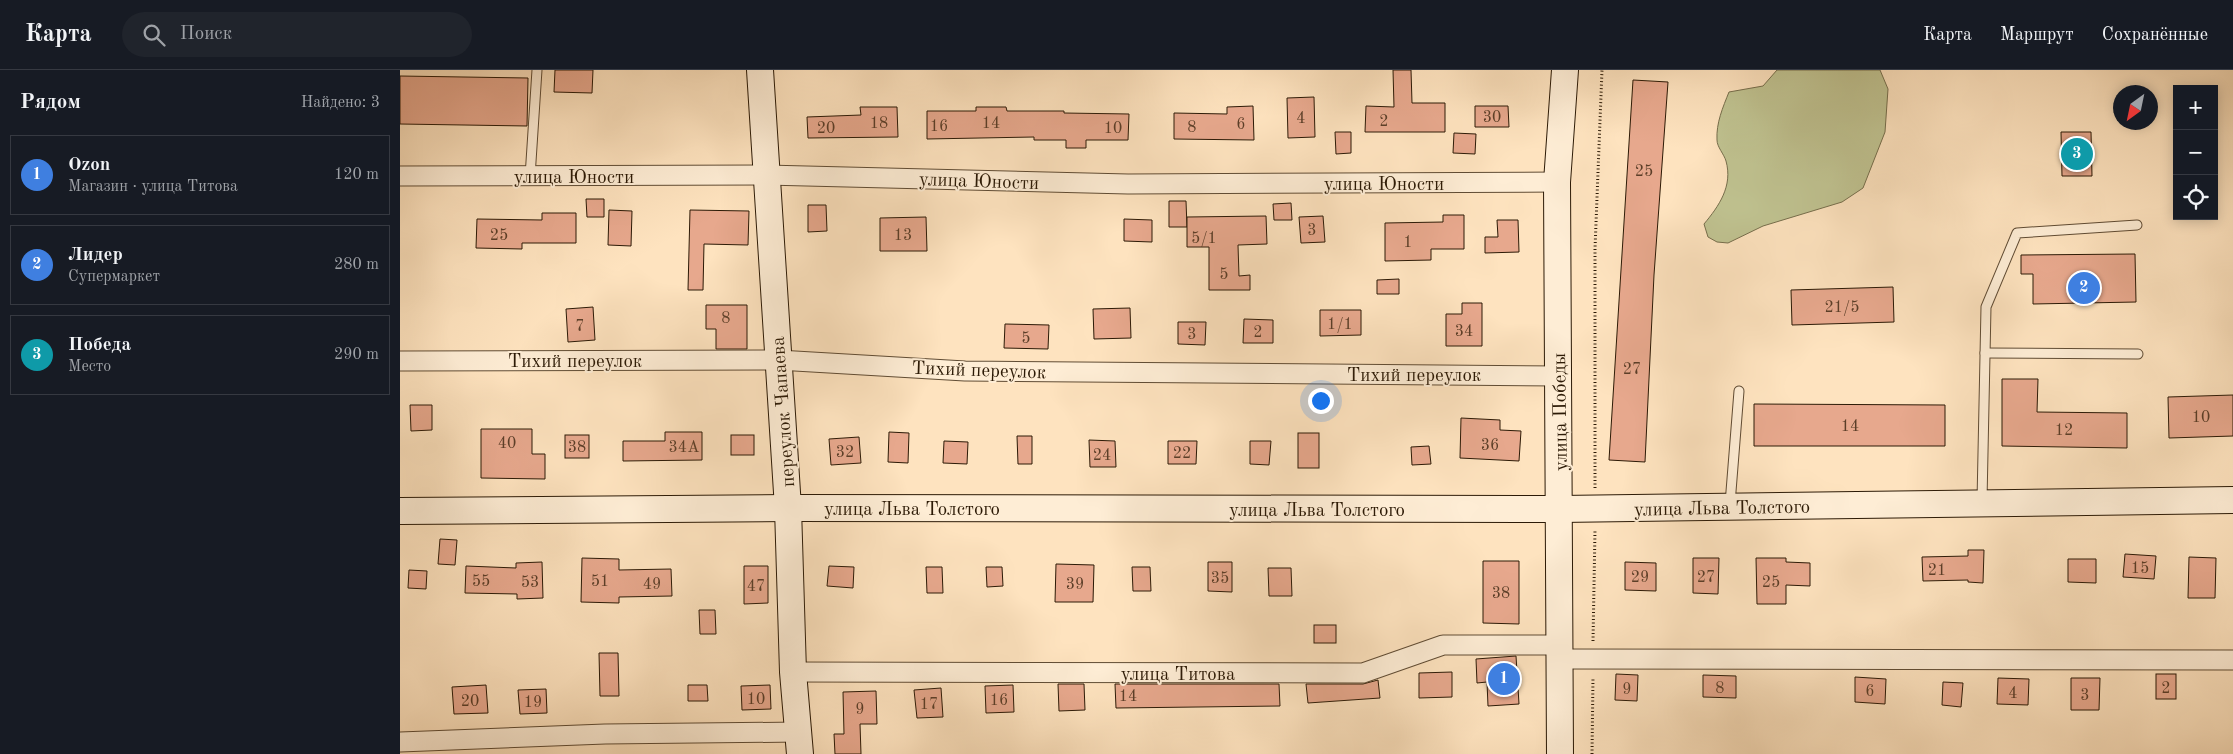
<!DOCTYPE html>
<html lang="ru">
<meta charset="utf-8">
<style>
:root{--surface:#171b24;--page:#20242c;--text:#f1f3f6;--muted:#9ea1a6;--line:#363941;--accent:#c59692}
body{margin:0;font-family:"Old Standard TT",serif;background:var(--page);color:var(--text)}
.controls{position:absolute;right:15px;top:15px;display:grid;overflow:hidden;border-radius:0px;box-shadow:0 2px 12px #0003}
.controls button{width:45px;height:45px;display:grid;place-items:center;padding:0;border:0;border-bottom:1px solid var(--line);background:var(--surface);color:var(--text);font:25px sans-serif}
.compass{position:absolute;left:1713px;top:15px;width:45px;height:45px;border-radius:50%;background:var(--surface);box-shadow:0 2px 12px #0003;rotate:213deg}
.you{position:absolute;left:920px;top:330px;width:18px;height:18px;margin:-12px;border:4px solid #fff;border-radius:50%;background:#1a73e8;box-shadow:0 0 0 8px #1a73e833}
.badge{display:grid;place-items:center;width:32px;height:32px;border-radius:50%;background:var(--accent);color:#fff;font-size:16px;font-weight:700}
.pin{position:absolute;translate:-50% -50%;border:2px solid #fff;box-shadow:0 1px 5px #0006}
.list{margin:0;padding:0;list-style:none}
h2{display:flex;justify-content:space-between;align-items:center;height:65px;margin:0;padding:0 20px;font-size:21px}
h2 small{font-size:16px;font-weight:400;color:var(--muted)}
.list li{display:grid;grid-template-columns:32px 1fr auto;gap:15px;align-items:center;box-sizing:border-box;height:80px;margin:0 10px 10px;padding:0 10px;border:1px solid var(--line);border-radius:0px}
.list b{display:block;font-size:19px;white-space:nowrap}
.list p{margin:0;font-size:16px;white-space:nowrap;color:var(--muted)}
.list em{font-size:16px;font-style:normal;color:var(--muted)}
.icon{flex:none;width:28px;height:28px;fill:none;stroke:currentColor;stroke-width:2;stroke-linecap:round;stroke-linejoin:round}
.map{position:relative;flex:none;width:1833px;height:684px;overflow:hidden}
header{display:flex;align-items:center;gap:30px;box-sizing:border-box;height:70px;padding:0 25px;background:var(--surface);border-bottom:1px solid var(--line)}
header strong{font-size:24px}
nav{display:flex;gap:28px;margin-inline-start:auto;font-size:18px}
.search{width:350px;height:45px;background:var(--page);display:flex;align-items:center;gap:12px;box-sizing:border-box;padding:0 18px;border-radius:28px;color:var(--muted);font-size:19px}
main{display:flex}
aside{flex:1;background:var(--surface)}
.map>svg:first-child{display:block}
.green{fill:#c0c391;stroke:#766e4c}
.building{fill:#e7a88d;stroke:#2c1a06}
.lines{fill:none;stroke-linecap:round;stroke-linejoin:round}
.lane-casing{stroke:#604c34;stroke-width:11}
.street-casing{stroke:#604c34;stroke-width:21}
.secondary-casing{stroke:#2c1a06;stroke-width:28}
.path{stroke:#2c1a06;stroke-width:3;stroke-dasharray:1 2.5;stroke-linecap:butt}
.lane{stroke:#feedd5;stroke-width:9}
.street{stroke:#feedd5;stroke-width:19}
.secondary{stroke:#feedd5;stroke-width:26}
.labels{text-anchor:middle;stroke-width:4;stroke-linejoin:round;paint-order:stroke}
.number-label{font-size:16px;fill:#5b3e28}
.street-label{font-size:19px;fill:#2c1a06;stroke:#feedd5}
</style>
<header>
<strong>Карта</strong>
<div class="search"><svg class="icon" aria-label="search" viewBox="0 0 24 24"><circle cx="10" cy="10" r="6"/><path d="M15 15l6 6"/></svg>Поиск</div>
<nav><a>Карта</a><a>Маршрут</a><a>Сохранённые</a></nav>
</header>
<main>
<aside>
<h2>Рядом<small>Найдено: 3</small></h2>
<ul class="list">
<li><span class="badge" style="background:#3f7fe0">1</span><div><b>Ozon</b><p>Магазин · улица Титова</p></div><em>120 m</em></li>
<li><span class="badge" style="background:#3f7fe0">2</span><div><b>Лидер</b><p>Супермаркет</p></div><em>280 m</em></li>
<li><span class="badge" style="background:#0f9aa8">3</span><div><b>Победа</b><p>Место</p></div><em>290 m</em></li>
</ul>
</aside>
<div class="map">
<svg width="1833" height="684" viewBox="0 0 1833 684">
<rect width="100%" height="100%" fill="#fee3bf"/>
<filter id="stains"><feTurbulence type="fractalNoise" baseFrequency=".004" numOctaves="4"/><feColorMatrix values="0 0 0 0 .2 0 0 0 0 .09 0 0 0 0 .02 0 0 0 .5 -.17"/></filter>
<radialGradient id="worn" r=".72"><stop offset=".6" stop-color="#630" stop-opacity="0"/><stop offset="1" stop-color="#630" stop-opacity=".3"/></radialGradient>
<path class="green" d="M1377,0h103l8,19 -3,43 -22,56 -21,14 -79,24 -35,17 -11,-1 -9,-5 -4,-13c15,-18 29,-38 22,-63 -2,-7 -9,-14 -9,-21 -1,-17 6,-33 12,-48l34,-6z"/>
<g class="building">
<polygon points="155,0 193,0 192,23 154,22"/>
<polygon points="993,0 1011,0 1012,33 1045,33 1045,62 965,62 966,36 994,37"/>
<polygon points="0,6 128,8 127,56 0,54"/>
<polygon points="1233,10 1268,12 1254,205 1245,392 1209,390"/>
<polygon points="914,27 915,67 888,68 887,28"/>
<polygon points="853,36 854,70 774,69 774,43 827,44 827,37"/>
<polygon points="1075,36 1108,36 1109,57 1075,57"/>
<polygon points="460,37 497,37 498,67 408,68 407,47 461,45"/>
<polygon points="576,37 606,37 607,41 664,41 664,43 729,44 728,70 686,70 686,78 666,78 666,70 634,70 634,67 527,69 527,41 576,41"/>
<polygon points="935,62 951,62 951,83 936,84"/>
<polygon points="1661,62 1691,62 1692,106 1662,106"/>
<polygon points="1054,63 1076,64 1075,84 1053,83"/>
<polygon points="186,129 204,129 204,147 187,147"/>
<polygon points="769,131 786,131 787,157 769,157"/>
<polygon points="891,133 892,150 874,150 873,134"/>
<polygon points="408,135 426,135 427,161 408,162"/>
<polygon points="209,140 232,141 231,176 208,175"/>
<polygon points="290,140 349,141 348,175 304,174 303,220 288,220"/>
<polygon points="142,143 176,143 176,173 122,173 122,179 76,178 77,149 142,150"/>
<polygon points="1043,145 1064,145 1064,179 1031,179 1031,190 985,191 985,153 1043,152"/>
<polygon points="866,146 867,174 838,175 839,206 850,205 850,220 809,220 809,177 787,177 787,147"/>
<polygon points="923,146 925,172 901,173 899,147"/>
<polygon points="526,147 527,181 480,181 480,148"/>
<polygon points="724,149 752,150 752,172 724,171"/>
<polygon points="1097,150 1118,150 1119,182 1085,183 1085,167 1098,167"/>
<polygon points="1735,184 1736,232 1633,234 1633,204 1621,204 1621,185"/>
<polygon points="999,209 999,224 977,224 977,210"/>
<polygon points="1493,217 1494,252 1392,255 1391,220"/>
<polygon points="1062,233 1082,233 1082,276 1046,276 1046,244 1062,244"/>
<polygon points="306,235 347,235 347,279 316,279 316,259 306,259"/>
<polygon points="193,237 195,270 168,272 166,239"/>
<polygon points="730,238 731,268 694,269 693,239"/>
<polygon points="920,240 961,240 961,265 920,266"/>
<polygon points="844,249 873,250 873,273 843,273"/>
<polygon points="778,252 806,252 805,275 778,274"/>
<polygon points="605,254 649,255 648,279 604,278"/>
<polygon points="1602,309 1638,309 1637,342 1727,343 1727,378 1602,376"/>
<polygon points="1833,325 1833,366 1769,368 1768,327"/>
<polygon points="1354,334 1545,335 1545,376 1354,376"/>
<polygon points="10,335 32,335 32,360 11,361"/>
<polygon points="1061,348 1100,350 1100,360 1121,361 1119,391 1060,388"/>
<polygon points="81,359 132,359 132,384 145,384 145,409 81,408"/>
<polygon points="265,362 302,362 302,390 223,391 223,371 265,371"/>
<polygon points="489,362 509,363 508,393 488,392"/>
<rect x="898" y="363" width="21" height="35"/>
<rect x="165" y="365" width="24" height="23"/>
<rect x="331" y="365" width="23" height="20"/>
<polygon points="617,366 632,366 632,394 618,394"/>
<polygon points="459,367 461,393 431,395 429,369"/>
<polygon points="689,370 715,371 716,397 690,397"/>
<polygon points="544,371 568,372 567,394 543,393"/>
<polygon points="768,371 797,371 796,394 768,394"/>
<polygon points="850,371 871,371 869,395 850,394"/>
<polygon points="1029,376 1031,394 1012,395 1011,377"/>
<polygon points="40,469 57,470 55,495 38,494"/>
<polygon points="1568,480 1584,480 1583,513 1568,512 1568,510 1523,511 1522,487 1568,486"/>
<polygon points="1725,484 1756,486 1754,509 1723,507"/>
<polygon points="1789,487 1816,488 1815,528 1788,528"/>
<polygon points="182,488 219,489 219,500 271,499 272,526 219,527 219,533 181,532"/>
<polygon points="1293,488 1319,488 1318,524 1293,523"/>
<polygon points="1356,488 1386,488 1386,492 1410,493 1410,516 1386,515 1386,534 1357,534"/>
<polygon points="1668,489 1696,489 1696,513 1668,512"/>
<polygon points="1083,491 1119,491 1119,554 1083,553"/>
<polygon points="142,492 143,528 117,529 117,524 65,523 66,496 116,498 116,493"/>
<polygon points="808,492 832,492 832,522 808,521"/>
<polygon points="1225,492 1256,493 1256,521 1225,520"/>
<polygon points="656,494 694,495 693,532 655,532"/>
<polygon points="344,496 368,496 368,533 344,534"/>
<polygon points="429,496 454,497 453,518 427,516"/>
<polygon points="526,497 542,497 543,523 527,523"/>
<polygon points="586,497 602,497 603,516 587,517"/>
<polygon points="732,497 750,497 751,521 733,521"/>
<polygon points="868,498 891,498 892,526 869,526"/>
<polygon points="9,500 27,501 26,519 8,518"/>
<polygon points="299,540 315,540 316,564 300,564"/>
<rect x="914" y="555" width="22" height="18"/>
<polygon points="199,583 218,583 219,626 200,626"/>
<polygon points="1116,586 1119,634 1088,636 1087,612 1077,613 1076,589"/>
<polygon points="1052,602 1052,627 1019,628 1019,603"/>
<polygon points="1216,604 1238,605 1237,631 1215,630"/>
<rect x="1756" y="604" width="20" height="25"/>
<polygon points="1303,605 1336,606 1336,628 1303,627"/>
<polygon points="1455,607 1486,609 1485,634 1455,632"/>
<polygon points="1598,608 1629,609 1628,635 1597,634"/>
<polygon points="1671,608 1700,608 1699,640 1671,640"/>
<polygon points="978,610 980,628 908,633 906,614 963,614"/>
<polygon points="1543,612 1563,613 1561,637 1542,635"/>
<polygon points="658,614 684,614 685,640 659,641"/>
<polygon points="715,614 879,614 880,636 716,638"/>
<polygon points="86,615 88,643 54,644 52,617"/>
<polygon points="288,615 307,615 308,631 288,631"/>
<polygon points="370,615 371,639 342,640 341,616"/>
<polygon points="613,615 614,642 586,643 585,616"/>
<polygon points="541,618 543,647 517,648 514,620"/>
<polygon points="146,619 147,643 120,644 118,620"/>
<polygon points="476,621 477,654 460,654 461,684 435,684 434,664 444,664 443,622"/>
</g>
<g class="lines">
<defs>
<g id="lane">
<polyline points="130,107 137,0"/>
<polyline points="1585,283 1738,284"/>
<polyline points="1582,431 1586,237 1617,163 1737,155"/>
<polyline points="1330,434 1339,321"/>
</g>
<g id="street">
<polyline points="0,106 366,105 728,114 1157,112"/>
<polyline points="0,291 378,290 565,301 1159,306"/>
<polyline points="1158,589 1833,590"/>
<polyline points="393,602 963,603 1043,575 1158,575"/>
<polyline points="0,672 205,664 399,662"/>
</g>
<g id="secondary">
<polyline points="360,0 388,438 393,602 400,684"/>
<polyline points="0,441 388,438 1160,439 1833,430"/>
<polyline points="1160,684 1157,112 1165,0"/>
</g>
</defs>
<use href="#lane" class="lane-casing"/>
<use href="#street" class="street-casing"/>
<use href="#secondary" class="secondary-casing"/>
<g class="path">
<polyline points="1195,418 1195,179 1202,0"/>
<polyline points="1193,571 1195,460"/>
<polyline points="1192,684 1193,607"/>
</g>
<use href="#lane" class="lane"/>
<use href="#street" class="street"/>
<use href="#secondary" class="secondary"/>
</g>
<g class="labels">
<g class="number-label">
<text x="1092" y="52">30</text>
<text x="901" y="53">4</text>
<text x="984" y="56">2</text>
<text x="479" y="58">18</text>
<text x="591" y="58">14</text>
<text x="841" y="59">6</text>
<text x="539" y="61">16</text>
<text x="792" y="62">8</text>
<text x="426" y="63">20</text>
<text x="713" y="63">10</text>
<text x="1244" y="106">25</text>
<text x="912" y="165">3</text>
<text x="99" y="170">25</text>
<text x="503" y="170">13</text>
<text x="804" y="173">5/1</text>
<text x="1008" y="177">1</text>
<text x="824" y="209">5</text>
<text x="1442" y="242">21/5</text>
<text x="326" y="253">8</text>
<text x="940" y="259">1/1</text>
<text x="180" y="261">7</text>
<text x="1064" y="266">34</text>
<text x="858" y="267">2</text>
<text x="792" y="269">3</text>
<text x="626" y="273">5</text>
<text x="1232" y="304">27</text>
<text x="1801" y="352">10</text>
<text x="1450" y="361">14</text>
<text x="1664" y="365">12</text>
<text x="107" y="378">40</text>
<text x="1090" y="380">36</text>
<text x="177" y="382">38</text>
<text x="284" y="382">34А</text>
<text x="445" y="387">32</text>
<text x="782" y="388">22</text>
<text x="702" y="390">24</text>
<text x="1740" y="503">15</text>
<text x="1537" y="505">21</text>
<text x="1240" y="512">29</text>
<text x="1306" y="512">27</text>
<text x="820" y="513">35</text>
<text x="81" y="516">55</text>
<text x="200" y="516">51</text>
<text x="130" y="517">53</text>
<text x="1371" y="517">25</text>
<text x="252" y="519">49</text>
<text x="675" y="519">39</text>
<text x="356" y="521">47</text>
<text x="1101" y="528">38</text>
<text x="1320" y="623">8</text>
<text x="1766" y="623">2</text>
<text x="1227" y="624">9</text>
<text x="1470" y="626">6</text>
<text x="1613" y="628">4</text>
<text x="1685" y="630">3</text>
<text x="728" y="631">14</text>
<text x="356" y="634">10</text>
<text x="599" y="635">16</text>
<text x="70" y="636">20</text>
<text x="133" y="637">19</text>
<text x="529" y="639">17</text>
<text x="460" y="644">9</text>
</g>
<g class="street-label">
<text x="174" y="113">улица Юности</text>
<text transform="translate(579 110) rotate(2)" y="7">улица Юности</text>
<text x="984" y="120">улица Юности</text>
<text x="175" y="297">Тихий переулок</text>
<text transform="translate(579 299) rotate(2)" y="7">Тихий переулок</text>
<text x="1014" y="311">Тихий переулок</text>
<text transform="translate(382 342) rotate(-94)" y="7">переулок Чапаева</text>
<text transform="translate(1159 342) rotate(-91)" y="7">улица Победы</text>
<text transform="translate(1322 437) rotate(-1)" y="7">улица Льва Толстого</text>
<text x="512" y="445">улица Льва Толстого</text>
<text x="917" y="446">улица Льва Толстого</text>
<text x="778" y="610">улица Титова</text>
</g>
</g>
<rect width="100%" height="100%" filter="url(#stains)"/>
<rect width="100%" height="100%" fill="url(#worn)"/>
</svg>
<div class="controls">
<button>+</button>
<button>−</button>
<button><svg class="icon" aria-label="locate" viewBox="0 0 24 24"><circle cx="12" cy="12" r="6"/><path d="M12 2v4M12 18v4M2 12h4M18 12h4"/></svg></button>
</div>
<svg class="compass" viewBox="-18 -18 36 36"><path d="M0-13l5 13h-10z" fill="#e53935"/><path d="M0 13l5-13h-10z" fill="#9ea1a6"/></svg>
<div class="you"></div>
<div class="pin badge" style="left:1104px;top:609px;background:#3f7fe0">1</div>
<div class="pin badge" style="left:1684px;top:218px;background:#3f7fe0">2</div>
<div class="pin badge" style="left:1677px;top:84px;background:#0f9aa8">3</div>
</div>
</main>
